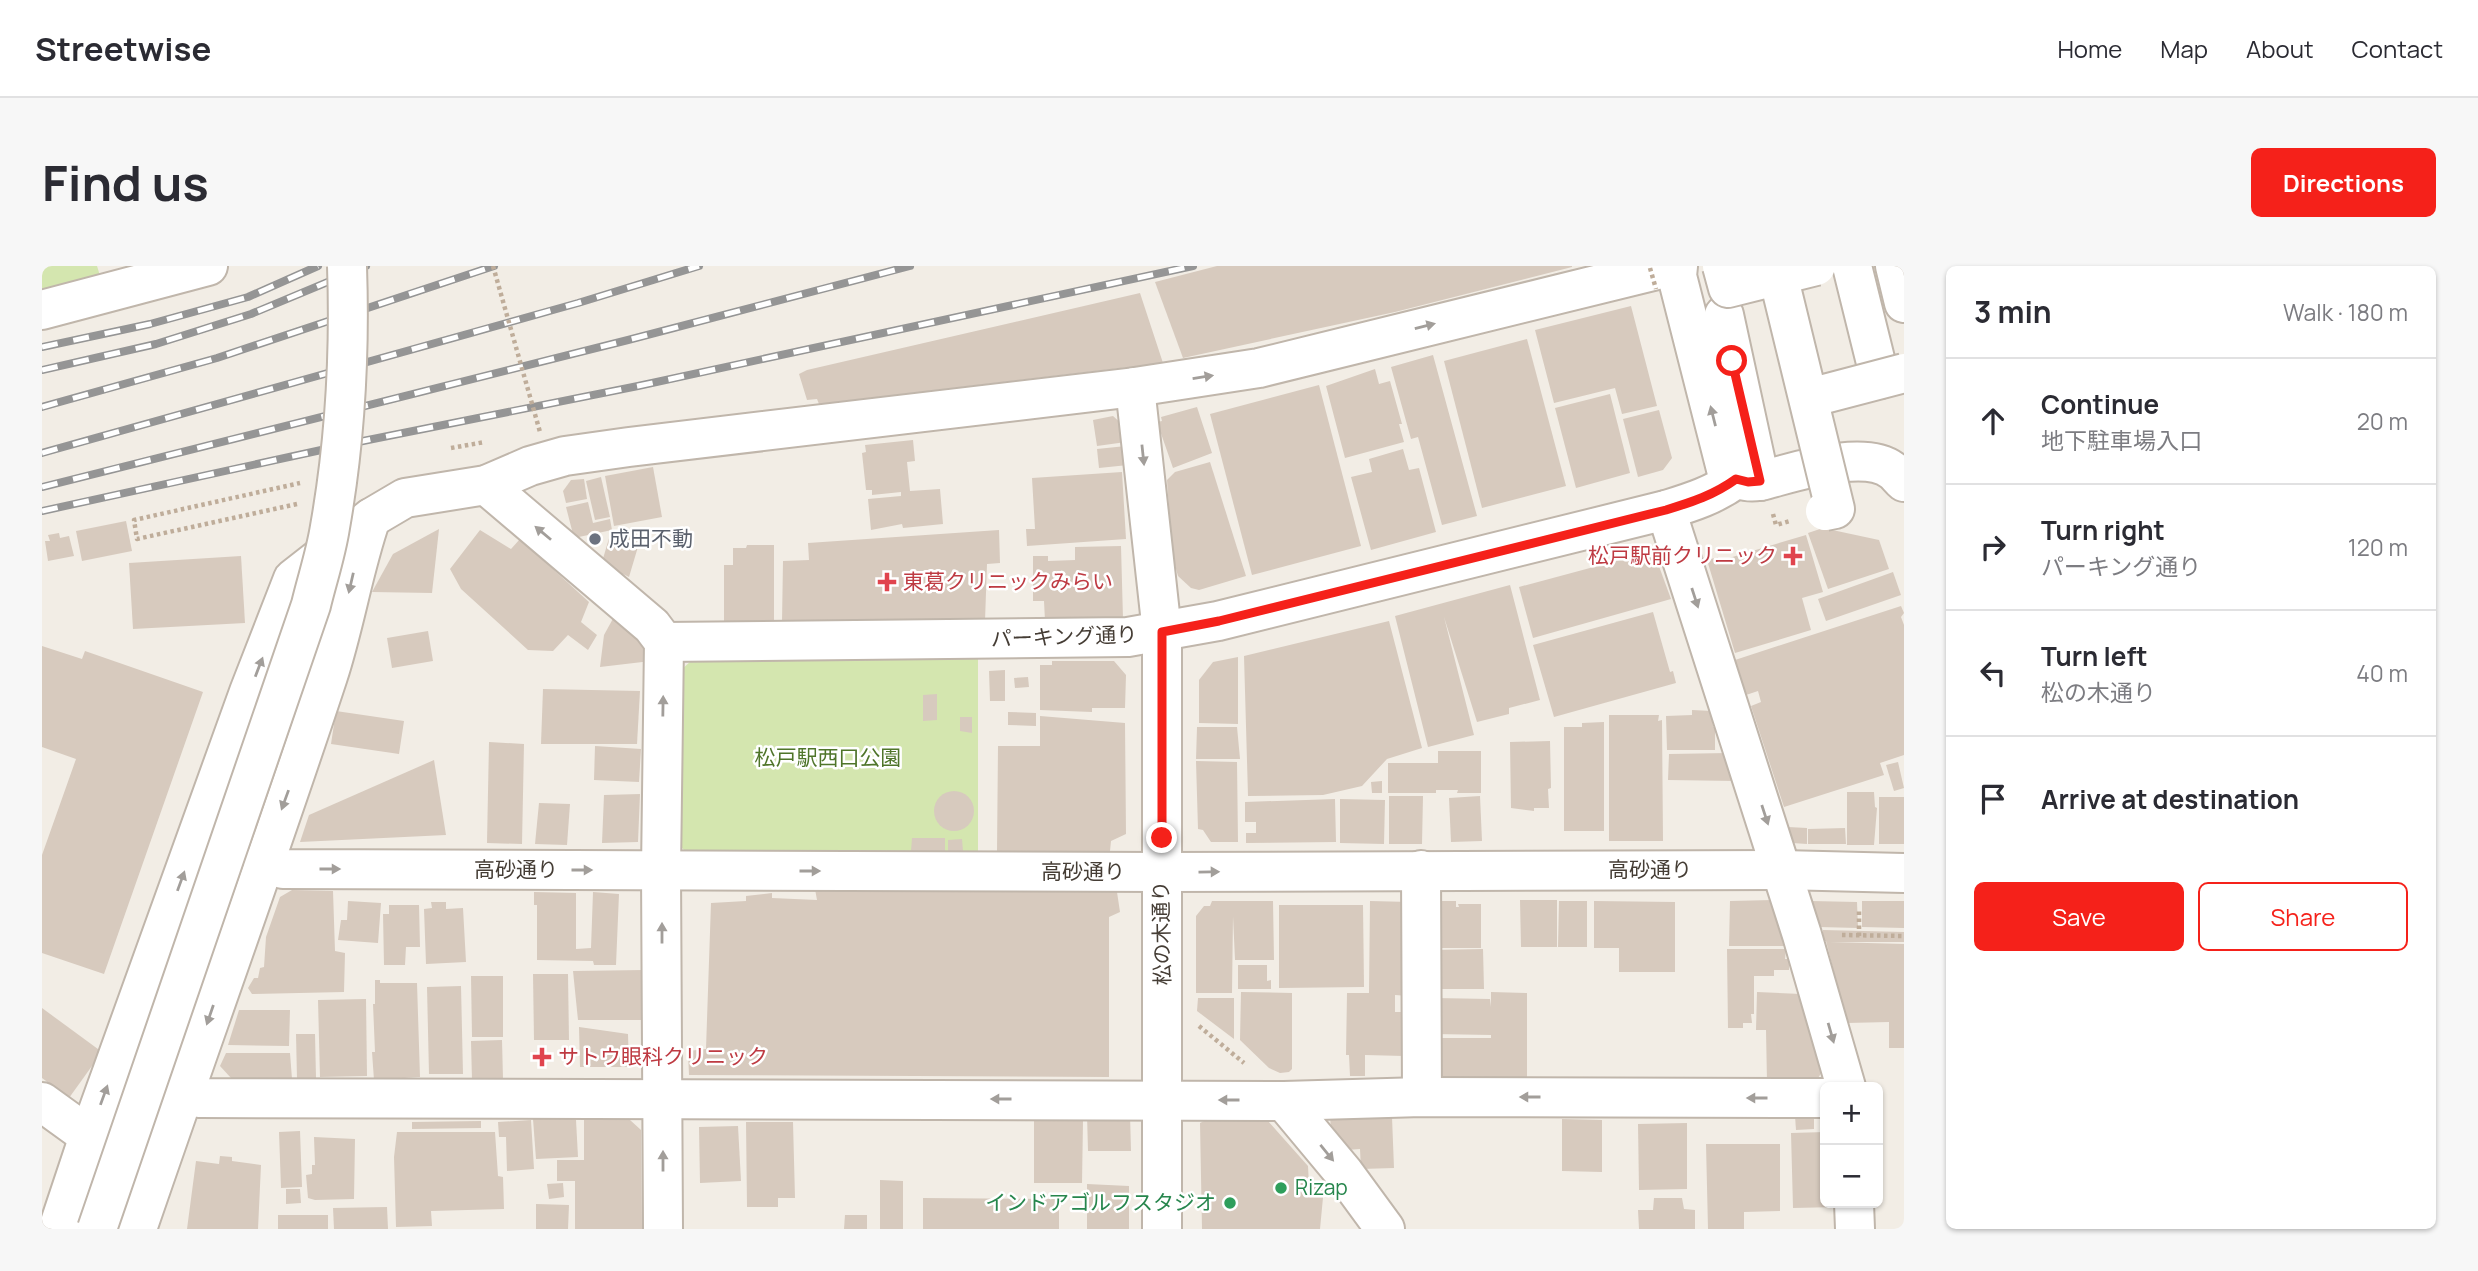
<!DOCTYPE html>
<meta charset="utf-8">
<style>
:root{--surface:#fff;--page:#f7f7f7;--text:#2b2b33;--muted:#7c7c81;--line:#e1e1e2;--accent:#f5211a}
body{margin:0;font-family:Manrope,"Noto Sans JP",sans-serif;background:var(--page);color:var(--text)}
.controls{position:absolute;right:21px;bottom:21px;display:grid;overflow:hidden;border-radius:10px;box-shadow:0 2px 5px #0004}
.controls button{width:63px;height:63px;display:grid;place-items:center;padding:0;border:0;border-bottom:2px solid var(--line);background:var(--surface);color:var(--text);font:35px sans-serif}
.stop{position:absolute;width:21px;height:21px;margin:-16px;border:5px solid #f5211a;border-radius:50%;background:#fff}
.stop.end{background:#f5211a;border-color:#fff;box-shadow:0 2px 7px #0008}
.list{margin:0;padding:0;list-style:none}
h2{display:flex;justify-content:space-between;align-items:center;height:91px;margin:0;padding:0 28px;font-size:30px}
h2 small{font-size:23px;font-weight:400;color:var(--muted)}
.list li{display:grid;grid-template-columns:46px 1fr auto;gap:21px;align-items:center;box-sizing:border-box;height:126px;padding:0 28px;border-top:2px solid var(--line)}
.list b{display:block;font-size:26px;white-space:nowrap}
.list p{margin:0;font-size:23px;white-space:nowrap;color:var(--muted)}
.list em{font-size:23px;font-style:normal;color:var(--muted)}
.actions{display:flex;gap:14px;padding:21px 28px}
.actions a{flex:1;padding:16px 0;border:2px solid var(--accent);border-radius:10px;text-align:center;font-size:24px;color:var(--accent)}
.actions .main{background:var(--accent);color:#fff}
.icon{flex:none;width:38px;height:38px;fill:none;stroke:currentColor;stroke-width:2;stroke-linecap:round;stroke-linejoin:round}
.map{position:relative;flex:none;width:1862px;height:963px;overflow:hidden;border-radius:10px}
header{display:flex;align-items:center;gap:42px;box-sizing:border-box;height:98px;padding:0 35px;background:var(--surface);border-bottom:2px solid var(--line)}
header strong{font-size:33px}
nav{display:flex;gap:38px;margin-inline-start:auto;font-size:24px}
.intro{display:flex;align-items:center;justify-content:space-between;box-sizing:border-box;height:168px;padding:0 42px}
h1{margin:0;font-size:49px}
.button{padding:18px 32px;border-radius:10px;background:var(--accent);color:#fff;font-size:24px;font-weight:700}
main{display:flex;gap:42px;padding:0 42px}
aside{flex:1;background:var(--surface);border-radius:10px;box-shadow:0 2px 5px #0004}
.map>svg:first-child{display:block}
.green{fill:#d4e6af}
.building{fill:#d7cabe}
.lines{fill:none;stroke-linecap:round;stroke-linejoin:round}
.minor-casing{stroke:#c0b6ab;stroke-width:42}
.path{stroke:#bfad9a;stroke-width:4.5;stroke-dasharray:3.5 3.5;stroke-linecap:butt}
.minor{stroke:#fff;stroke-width:38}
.rail-casing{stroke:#959595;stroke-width:8}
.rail{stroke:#fff;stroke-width:5;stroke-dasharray:16;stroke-linecap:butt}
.minor-bridge-casing{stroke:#c0b6ab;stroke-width:42;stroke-linecap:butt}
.path-bridge{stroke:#bfad9a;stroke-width:4.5;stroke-dasharray:3.5 3.5;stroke-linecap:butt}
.minor-bridge{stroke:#fff;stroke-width:38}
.oneway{fill:#a29e9a}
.route{stroke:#f5211a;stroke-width:9}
.worship-dot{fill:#6b7280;stroke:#fff;stroke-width:2.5}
.health-dot{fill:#e0444e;stroke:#fff;stroke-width:2.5}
.leisure-dot{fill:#2e9e5b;stroke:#fff;stroke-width:2.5}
.labels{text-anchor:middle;stroke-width:5;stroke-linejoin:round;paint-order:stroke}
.worship-label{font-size:21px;fill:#5b616d;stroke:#fff;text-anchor:start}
.health-label{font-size:21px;fill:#be3a42;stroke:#fff;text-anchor:start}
.street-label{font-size:21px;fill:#453d35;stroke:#fff}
.park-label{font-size:21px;fill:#4f752a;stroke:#fff}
.leisure-label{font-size:21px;fill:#27864d;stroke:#fff;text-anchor:start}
</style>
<header>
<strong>Streetwise</strong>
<nav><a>Home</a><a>Map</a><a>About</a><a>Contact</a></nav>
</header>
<div class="intro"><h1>Find us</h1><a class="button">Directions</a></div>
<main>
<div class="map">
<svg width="1862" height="963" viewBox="0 0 1862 963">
<rect width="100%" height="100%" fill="#f2ede5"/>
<g class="green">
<polygon points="0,0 55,0 59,13 0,28"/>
<polygon points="936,392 936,590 649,591 636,578 637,406 650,394"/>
</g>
<g class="building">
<polygon points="1175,0 1530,0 1530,1 1353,46 1141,92 1113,16"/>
<polygon points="1098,27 1121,97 777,138 775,133 765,134 757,108 765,104"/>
<polygon points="1589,40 1615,140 1580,148 1573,122 1512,137 1493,64"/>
<polygon points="1485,73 1524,220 1440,242 1402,95"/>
<polygon points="1391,89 1435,250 1400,259 1376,171 1369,173 1349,101"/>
<polygon points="1333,103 1337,118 1348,115 1360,158 1357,158 1362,176 1303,192 1284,120"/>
<polygon points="1277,119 1319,280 1210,309 1168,148"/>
<polygon points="1568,128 1588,207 1534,222 1513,142"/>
<polygon points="1155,141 1170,187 1131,202 1115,156 1120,155 1119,151"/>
<polygon points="1617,144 1630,192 1621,204 1596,211 1581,153"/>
<polygon points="1071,150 1081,159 1084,176 1055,180 1051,154"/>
<polygon points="871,174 873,195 865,196 868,225 898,223 901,258 861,262 860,258 829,264 826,233 859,230 859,226 830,229 830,224 824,224 820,187 824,186 823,179"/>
<polygon points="1084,180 1086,199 1057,202 1055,183"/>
<polygon points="1361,183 1367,204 1377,202 1394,266 1329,284 1309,211 1330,206 1327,193"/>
<polygon points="1168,196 1204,310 1157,324 1149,322 1136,310 1130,289 1125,214 1133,206"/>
<polygon points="611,201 620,251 572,260 563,210"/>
<polygon points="1080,206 1084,273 985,280 984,263 993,263 990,212"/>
<polygon points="559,211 568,251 553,254 544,215"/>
<polygon points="542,213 545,233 524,237 521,225 529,214"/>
<polygon points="546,236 551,257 568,253 570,264 532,272 524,241"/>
<polygon points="84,255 90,285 40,295 34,265"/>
<polygon points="1781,262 1837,274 1847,303 1786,323 1766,267"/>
<polygon points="397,263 390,327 330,326 351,288"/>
<polygon points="438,264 469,283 478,273 547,336 539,356 555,369 546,384 526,369 511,385 486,384 419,323 408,303"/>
<polygon points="601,264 587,311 581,308 579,311 560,296 568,269"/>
<polygon points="957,264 958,297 945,298 943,355 740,356 741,295 767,294 766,277"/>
<polygon points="17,267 18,272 27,270 32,290 6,295 3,275 8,275 6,269"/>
<polygon points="1764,269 1781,326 1760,332 1769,364 1693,387 1665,294 1676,291 1677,295"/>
<polygon points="705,279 732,279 732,359 682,359 682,299 691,299 691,282 704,282"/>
<polygon points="1079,280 1081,353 1003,355 1002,335 991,335 991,290 1006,290 1006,295 1033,294 1033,281"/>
<polygon points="1600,288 1614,292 1629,333 1491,372 1477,321"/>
<polygon points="199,290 203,357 91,363 87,297"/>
<polygon points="1851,306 1859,329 1784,355 1776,333"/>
<polygon points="1468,319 1498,434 1467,442 1467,448 1435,456 1402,351 1432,469 1386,481 1353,350"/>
<polygon points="1859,340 1862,347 1859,351 1862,359 1862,489 1838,497 1842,509 1742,541 1709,440 1719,436 1716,425 1704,429 1693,394"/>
<polygon points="1611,346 1628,406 1631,405 1634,417 1512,451 1491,379"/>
<polygon points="573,349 602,379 609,395 558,401 562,369"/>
<polygon points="1347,355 1380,482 1345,493 1320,520 1281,529 1206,530 1202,390"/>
<polygon points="386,365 391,395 350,402 345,372"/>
<polygon points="0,380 40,393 43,385 161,426 62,708 0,687 0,589 34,493 0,481"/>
<polygon points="1196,391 1196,458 1157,457 1157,414 1171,396"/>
<polygon points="1010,395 1072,395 1084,409 1083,442 1050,442 1050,446 998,444 998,399 1010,399"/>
<polygon points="963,404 963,435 948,435 947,405"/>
<polygon points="986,411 987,421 973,422 972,412"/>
<polygon points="501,423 598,425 595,478 499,478"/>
<polygon points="895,428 895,454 881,455 881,429"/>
<polygon points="1650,444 1670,445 1671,461 1673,461 1673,484 1625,484 1624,450 1650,449"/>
<polygon points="294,445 362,455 357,488 289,478"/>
<polygon points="966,446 994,447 994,460 966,459"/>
<polygon points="1567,449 1617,449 1616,455 1620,454 1621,575 1567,575"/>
<polygon points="998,450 1083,457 1084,568 1069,575 1068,585 955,586 956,480 998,480"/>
<polygon points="918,451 930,451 930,467 918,465"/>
<polygon points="1562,456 1562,565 1522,565 1522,461 1540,461 1540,457"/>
<polygon points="1155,461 1195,461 1198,493 1154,493"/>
<polygon points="1508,475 1509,522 1506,523 1507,542 1492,542 1492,545 1469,542 1468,476"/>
<polygon points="447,476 482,478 480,578 445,577"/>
<polygon points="553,480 599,483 597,516 552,514"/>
<polygon points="1396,485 1439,485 1439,527 1415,527 1416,524 1394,524 1394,527 1346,527 1346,497 1396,497"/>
<polygon points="1686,487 1694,515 1626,514 1627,488"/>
<polygon points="392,494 404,569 258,576 267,549"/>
<polygon points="1154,495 1195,496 1196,576 1169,576 1161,564 1156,563"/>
<polygon points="1856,496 1862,522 1852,525 1844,499"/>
<polygon points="1340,515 1340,527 1330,527 1329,516"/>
<circle cx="912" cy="545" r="20"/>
<polygon points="1805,526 1832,526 1833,541 1835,542 1832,579 1805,579"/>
<polygon points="598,528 596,576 560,577 562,529"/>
<polygon points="1347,530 1381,530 1380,578 1347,578"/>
<polygon points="1438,530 1440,575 1409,576 1407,532"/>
<rect x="1837" y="531" width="25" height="47"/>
<polygon points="1293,533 1294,576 1204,577 1204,567 1214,567 1214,556 1203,556 1203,536"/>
<polygon points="1298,533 1343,534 1342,578 1298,577"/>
<polygon points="497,537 528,538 525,579 493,578"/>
<polygon points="1746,561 1765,562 1765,578 1750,577"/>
<polygon points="1803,562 1804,578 1766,578 1766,563"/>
<polygon points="870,572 903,572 903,585 869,585"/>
<polygon points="920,573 921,585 906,585 906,574"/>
<polygon points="773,623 1075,626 1078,646 1067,651 1067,811 647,809 646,785 664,783 669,637 704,635 704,630 730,627 730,632 775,634"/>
<polygon points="250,624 291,625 293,685 303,687 302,726 210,728 206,722 212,712 216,712 218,702 222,701 224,671 238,631"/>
<polygon points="492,626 534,627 534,683 549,682 551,626 577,628 574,699 552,699 551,695 495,694 495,639 492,639"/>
<polygon points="1478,634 1515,634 1515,681 1479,681"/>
<polygon points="1731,634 1746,680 1687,680 1688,635"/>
<polygon points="306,635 339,637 336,677 296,674 299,654 305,654"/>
<polygon points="1170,635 1231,635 1232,694 1193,694 1191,650 1190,727 1154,727 1154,650 1162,640 1168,640"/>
<polygon points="1328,635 1368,636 1367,730 1353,729 1353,746 1363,746 1362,790 1323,789 1323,810 1308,810 1307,789 1304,789 1305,727 1327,727"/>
<polygon points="1393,635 1414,635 1414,641 1417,641 1416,638 1439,638 1439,682 1392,682"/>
<polygon points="1517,635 1545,635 1545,681 1516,681"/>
<polygon points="1552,635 1633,636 1633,706 1577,706 1577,682 1552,682"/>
<polygon points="1769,635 1815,636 1816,662 1777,661"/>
<polygon points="1820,635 1862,635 1862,662 1820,661"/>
<polygon points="389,636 404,636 404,643 421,642 424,696 384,698 382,643 390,642"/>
<polygon points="347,639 377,639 378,681 364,681 363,699 342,699 341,648 347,648"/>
<polygon points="1237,639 1321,639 1322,721 1237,722"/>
<polygon points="1781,664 1862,666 1862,676 1788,676 1862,678 1862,782 1847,782 1847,756 1805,757 1784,675 1781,675"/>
<polygon points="1441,683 1442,723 1393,723 1392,684"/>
<polygon points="1685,683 1744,683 1743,693 1747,693 1747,704 1732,704 1732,710 1712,710 1712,748 1709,748 1710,757 1701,757 1701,762 1686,762"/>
<polygon points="1196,699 1225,699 1225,715 1229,714 1229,723 1196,723"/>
<polygon points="602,704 604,754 536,754 531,705"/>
<polygon points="491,708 526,708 527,774 492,774"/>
<polygon points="429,710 461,710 461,771 430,771"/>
<polygon points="333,714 338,714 338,717 375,717 378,811 332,814 330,786 333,786 331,738 333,738"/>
<polygon points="419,720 421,808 387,808 385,721"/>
<polygon points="1199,726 1250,727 1250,803 1247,806 1238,807 1227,802 1198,774"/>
<polygon points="1449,726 1485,727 1485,812 1398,812 1398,772 1449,772 1449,769 1392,768 1393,732 1448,733 1449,741"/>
<polygon points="1715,726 1759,728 1782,803 1774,815 1725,816 1724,764 1714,764"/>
<polygon points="1156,732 1192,732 1192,773 1155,745"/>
<polygon points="324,733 325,810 278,811 276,734"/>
<polygon points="0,742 60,786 27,832 0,812"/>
<polygon points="197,744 248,744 247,780 186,779"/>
<polygon points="537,761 586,768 587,801 538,801"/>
<polygon points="254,768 273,768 274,812 255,813"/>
<polygon points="460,774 461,813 430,814 429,775"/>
<polygon points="184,787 248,787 250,813 189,812 178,800"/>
<polygon points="1045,848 1088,848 1089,885 1046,885"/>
<polygon points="1753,850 1772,850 1772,863 1754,864"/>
<polygon points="521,851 534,854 536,891 494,893 491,853"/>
<polygon points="1288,851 1350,851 1352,902 1319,903 1318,883 1304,884 1289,862"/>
<polygon points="1520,853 1560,854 1560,906 1520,905"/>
<polygon points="489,854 492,903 465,905 464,871 457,871 456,856"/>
<polygon points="542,854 588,854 599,864 600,963 533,963 533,915 515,915 515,894 542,894"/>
<polygon points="1164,854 1225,854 1266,900 1267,919 1282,921 1278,963 1160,963 1158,857"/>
<polygon points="439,855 439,862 370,863 370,856"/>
<polygon points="992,855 1041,855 1040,917 992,917"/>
<polygon points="704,856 751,856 753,932 736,932 736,941 705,941"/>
<polygon points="1645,857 1645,923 1597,924 1596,858"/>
<polygon points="696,860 699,915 658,917 657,861"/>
<polygon points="258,865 260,921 239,922 237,866"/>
<polygon points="355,866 453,866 456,910 461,911 462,943 389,945 390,960 354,961 352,891"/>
<polygon points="1783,866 1783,937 1796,937 1796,941 1751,942 1749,867"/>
<polygon points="272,871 313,873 312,933 273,934 266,932 264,909 270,908 270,899 273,899"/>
<polygon points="1664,878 1738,878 1738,945 1702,946 1702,963 1666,963"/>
<polygon points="178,890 190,891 190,895 219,899 216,963 145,963 154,895 177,898"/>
<polygon points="838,914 861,915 861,963 838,963"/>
<polygon points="521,917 522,931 507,933 505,918"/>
<polygon points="1045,918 1087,920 1087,963 1045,963"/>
<polygon points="244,923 258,923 259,937 244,938"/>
<polygon points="881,932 1017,933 1017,963 881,963"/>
<polygon points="1612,932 1640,932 1642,943 1653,944 1653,963 1597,963 1596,944 1611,944"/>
<polygon points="494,938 527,939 526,963 494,963"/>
<polygon points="345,941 346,963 292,963 291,942"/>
<rect x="236" y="949" width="50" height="14"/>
<polygon points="803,949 825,949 825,963 802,963"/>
</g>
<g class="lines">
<defs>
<g id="minor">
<path d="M1636,0l-1,10 49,193c11,11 18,14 34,12 33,-8 104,-33 133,-10 4,3 7,8 11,11"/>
<polyline points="1810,0 1838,113"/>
<polyline points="1853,0 1862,37"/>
<polyline points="0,44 166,0"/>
<polyline points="1682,49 1718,215"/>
<polyline points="1093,121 1120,366 1120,963"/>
<polyline points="444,219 610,360 622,376 619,605 621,963"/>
<polyline points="1624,244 1760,669 1804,821"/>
<path d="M622,376l464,-5 90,-16 448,-111c26,-8 48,-15 70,-31"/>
<polyline points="221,597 241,603 1120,606 1740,604 1862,607"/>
<polyline points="1379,604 1380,831"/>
<polyline points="141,829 158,832 1242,835 1380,831 1783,832"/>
<polyline points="1242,835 1302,907 1343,963"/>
<polyline points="0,836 47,870"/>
<polyline points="1812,937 1813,963"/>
<polyline points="16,963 47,870 207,426 251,313 329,252 363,232 444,219 488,200 523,190 587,181 1093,121 1217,102 1631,0"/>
<path d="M95,963c63,-184 130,-368 191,-553 17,-52 25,-106 43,-158"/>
</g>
</defs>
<use href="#minor" class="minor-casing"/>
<g class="path">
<polyline points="409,182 443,176"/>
<polyline points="1731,248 1734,259 1748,255"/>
<polyline points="1800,669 1862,670"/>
<polyline points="1817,670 1817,643"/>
<polyline points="1157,760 1202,797"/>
</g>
<use href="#minor" class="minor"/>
<defs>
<g id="rail">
<polyline points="0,81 108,58 206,31 276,0"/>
<polyline points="0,104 114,78 209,48 324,0"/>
<polyline points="0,141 175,92 452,0"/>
<polyline points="0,187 536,37 657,0"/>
<polyline points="0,221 586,74 868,0"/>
<polyline points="0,245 316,176 596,120 1151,0"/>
</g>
</defs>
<use href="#rail" class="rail-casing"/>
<use href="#rail" class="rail"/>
<defs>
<g id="minor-bridge">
<polyline points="1680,0 1686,22 1774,0"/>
<polyline points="1736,9 1793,243 1783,245"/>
<polyline points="1767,132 1862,107"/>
<path d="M55,963l214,-624c6,-25 15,-52 19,-78 15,-85 20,-174 17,-261"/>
</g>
</defs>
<use href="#minor-bridge" class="minor-bridge-casing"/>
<g class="path-bridge">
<polyline points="451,0 498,166"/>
<polyline points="1608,2 1614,23"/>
<polyline points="255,238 95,273 92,254 258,217"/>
</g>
<use href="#minor-bridge" class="minor-bridge"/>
</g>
<defs><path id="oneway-solid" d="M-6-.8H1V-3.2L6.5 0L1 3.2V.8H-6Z" transform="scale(1.75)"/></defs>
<g class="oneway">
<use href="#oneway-solid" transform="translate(1383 60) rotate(-14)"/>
<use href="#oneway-solid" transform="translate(1161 111) rotate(-9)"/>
<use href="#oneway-solid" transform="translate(1671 150) rotate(-104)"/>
<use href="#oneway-solid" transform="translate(1101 189) rotate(84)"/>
<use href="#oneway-solid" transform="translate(501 267) rotate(-140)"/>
<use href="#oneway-solid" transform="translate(309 317) rotate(103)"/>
<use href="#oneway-solid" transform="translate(1653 332) rotate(72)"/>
<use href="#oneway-solid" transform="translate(217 401) rotate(-69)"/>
<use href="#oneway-solid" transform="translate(621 440) rotate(-89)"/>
<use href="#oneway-solid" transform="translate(243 534) rotate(110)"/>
<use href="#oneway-solid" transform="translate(1723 549) rotate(72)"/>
<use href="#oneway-solid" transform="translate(288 603)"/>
<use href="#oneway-solid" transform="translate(540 604)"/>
<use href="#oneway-solid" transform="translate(768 605)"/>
<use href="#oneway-solid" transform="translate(1167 606) rotate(-1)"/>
<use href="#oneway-solid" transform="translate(139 615) rotate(-70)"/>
<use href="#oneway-solid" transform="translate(620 667) rotate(-90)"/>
<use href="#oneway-solid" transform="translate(168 749) rotate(109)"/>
<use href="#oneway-solid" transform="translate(1789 767) rotate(74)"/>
<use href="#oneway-solid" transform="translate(62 829) rotate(-70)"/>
<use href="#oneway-solid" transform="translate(1488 831) rotate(-180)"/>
<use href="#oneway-solid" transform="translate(1715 832) rotate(-180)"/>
<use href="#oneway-solid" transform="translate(959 833) rotate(-180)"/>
<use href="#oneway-solid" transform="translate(1187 834) rotate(-180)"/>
<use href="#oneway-solid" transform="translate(1285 887) rotate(51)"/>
<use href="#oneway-solid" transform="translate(621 895) rotate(-90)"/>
</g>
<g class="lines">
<path class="route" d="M1120,572v-206l57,-11 447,-111c26,-8 48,-15 70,-31l12,3 12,-1 -28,-120"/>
</g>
<circle class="worship-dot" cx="553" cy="273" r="7"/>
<g class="health-dot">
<path d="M1747.5 279.5h7v7h7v7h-7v7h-7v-7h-7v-7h7z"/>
<path d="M841.5 305.5h7v7h7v7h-7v7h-7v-7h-7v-7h7z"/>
<path d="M496.5 780.5h7v7h7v7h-7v7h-7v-7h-7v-7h7z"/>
</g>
<g class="leisure-dot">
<circle cx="1239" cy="922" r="7"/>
<circle cx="1188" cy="937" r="7"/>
</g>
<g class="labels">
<g class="worship-label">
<text x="567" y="280">成田不動</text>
</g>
<g class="health-label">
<text x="1735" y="297" text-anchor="end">松戸駅前クリニック</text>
<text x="861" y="323">東葛クリニックみらい</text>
<text x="516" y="798">サトウ眼科クリニック</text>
</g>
<g class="street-label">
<text transform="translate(1022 371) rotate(-2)" y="7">パーキング通り</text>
<text x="474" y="611">高砂通り</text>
<text x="1608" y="611">高砂通り</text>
<text x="1041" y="613">高砂通り</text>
<text transform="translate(1120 667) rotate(-91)" y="7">松の木通り</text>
</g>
<g class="park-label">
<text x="786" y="499">松戸駅西口公園</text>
</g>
<g class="leisure-label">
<text x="1253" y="929">Rizap</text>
<text x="1174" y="944" text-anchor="end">インドアゴルフスタジオ</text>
</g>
</g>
</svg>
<div class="controls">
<button>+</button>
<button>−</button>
</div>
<div class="stop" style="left:1690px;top:95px"></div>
<div class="stop end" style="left:1120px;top:572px"></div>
</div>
<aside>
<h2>3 min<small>Walk · 180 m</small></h2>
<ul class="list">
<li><svg class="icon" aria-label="ahead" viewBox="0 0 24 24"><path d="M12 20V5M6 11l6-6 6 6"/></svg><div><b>Continue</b><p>地下駐車場入口</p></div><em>20 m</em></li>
<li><svg class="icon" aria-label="right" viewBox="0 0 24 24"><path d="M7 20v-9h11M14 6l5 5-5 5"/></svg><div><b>Turn right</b><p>パーキング通り</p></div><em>120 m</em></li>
<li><svg class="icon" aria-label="left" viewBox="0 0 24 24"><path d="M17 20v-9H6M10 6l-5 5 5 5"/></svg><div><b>Turn left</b><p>松の木通り</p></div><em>40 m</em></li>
<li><svg class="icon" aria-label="arrive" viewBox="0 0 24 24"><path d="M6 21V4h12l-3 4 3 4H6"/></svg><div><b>Arrive at destination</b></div></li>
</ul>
<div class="actions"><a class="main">Save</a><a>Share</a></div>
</aside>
</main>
